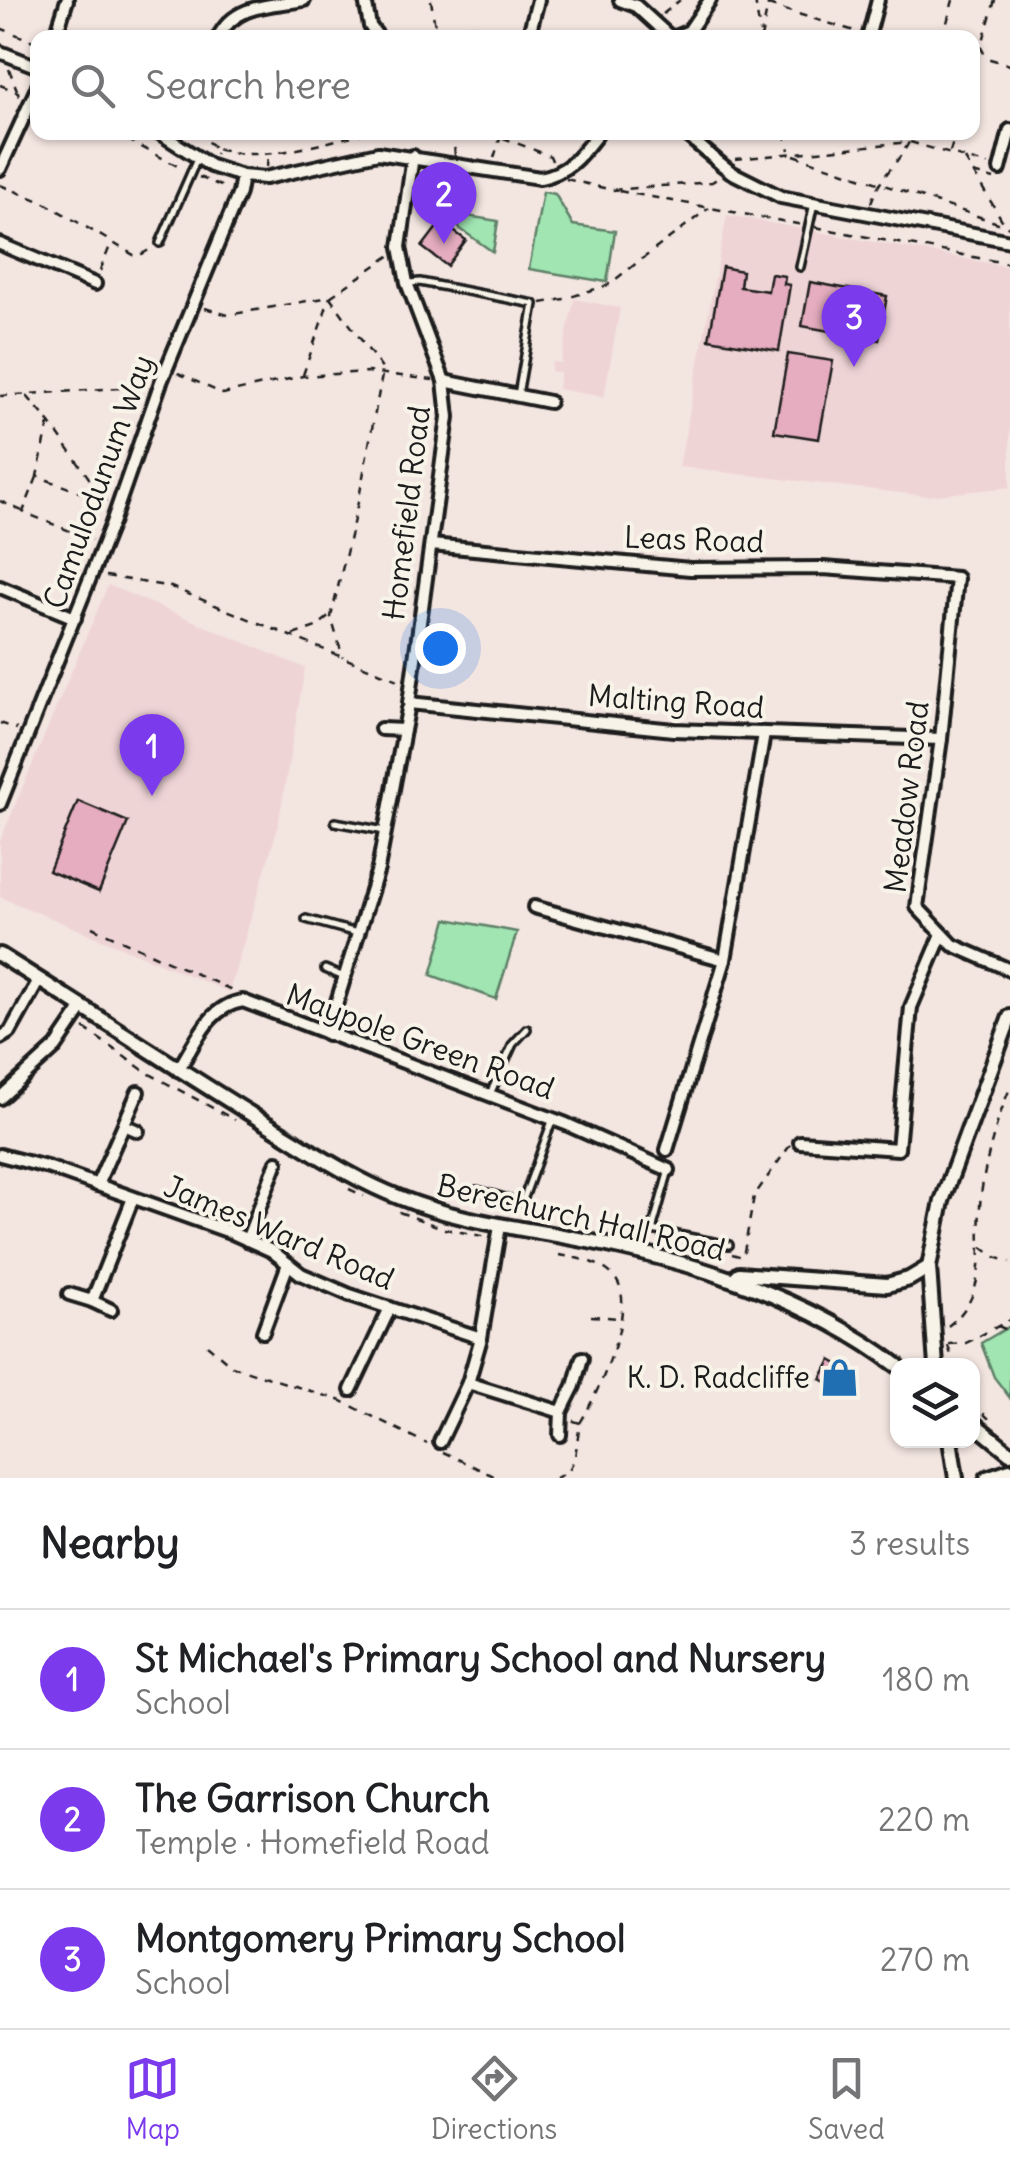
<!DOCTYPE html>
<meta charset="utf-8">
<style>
:root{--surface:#fff;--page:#f2f2f2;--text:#202124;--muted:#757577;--line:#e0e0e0;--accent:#7c3aed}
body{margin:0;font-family:Delius,sans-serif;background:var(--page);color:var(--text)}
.controls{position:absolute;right:30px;bottom:30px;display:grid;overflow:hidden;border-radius:20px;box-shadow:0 2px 8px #0004}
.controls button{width:90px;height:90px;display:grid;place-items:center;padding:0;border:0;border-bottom:2px solid var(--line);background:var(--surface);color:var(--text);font:50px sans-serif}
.you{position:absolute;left:440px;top:648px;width:35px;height:35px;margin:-25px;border:8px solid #fff;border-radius:50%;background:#1a73e8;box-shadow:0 0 0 15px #1a73e833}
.badge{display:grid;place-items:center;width:65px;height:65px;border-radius:50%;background:var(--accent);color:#fff;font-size:32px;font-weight:700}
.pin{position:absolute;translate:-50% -82px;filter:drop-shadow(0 2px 5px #0008)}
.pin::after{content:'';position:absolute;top:52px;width:35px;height:30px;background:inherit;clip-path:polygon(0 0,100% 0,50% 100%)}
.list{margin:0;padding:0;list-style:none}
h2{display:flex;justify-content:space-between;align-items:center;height:130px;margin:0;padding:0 40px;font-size:42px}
h2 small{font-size:32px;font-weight:400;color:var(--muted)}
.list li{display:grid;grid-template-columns:65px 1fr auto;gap:30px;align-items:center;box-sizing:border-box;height:140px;padding:0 40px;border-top:2px solid var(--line)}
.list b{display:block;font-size:38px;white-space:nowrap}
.list p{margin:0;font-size:32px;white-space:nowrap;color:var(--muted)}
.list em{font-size:32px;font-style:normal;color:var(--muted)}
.icon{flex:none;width:55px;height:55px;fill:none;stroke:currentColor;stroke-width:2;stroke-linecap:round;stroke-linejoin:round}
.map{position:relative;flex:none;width:1010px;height:1478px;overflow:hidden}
.search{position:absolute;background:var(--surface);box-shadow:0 2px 8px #0004;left:30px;right:30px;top:30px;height:110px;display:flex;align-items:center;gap:25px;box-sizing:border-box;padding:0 35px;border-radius:20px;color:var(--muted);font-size:38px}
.sheet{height:550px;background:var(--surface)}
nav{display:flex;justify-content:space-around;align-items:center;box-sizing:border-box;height:140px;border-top:2px solid var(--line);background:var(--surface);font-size:28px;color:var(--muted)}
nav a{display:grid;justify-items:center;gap:5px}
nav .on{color:var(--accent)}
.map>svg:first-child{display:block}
.built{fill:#efd4d6}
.green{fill:#a0e5b2;stroke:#5e8067;stroke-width:2.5}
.building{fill:#e5adbf;stroke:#1c1c1c;stroke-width:2.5}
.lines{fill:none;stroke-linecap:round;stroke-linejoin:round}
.service-casing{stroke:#1c1c1c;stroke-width:12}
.minor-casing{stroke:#1c1c1c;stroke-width:18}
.tertiary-casing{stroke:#1c1c1c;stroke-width:20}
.path{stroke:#1c1c1c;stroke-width:2.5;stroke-dasharray:8 8;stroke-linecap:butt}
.service{stroke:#f7f3e8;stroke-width:5}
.minor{stroke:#f7f3e8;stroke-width:10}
.tertiary{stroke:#f7f3e8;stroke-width:12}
.minor-bridge-casing{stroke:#1c1c1c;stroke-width:18;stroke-linecap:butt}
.minor-bridge{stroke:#f7f3e8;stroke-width:10}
.labels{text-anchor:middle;stroke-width:8;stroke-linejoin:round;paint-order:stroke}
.street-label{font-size:30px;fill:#1c1c1c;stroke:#f7f3e8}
.poi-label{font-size:30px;fill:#1c1c1c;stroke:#f7f3e8;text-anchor:end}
</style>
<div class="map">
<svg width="1010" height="1478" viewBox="0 0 1010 1478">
<rect width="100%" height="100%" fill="#f3e5e0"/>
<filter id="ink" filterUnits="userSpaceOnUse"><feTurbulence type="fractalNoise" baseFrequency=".01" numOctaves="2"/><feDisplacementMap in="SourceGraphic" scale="20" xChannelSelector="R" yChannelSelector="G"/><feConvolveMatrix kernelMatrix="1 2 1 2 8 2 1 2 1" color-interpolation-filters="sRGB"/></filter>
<g filter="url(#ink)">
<g class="built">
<polygon points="727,215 1010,267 1010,487 927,496 679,467"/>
<polygon points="574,299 620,308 604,397 558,389 560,373 551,371 552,362 561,363"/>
<polygon points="108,585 305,668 278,826 229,992 0,897 0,841"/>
</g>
<g class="green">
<polygon points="543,192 555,194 573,225 615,231 607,282 529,269"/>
<polygon points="461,215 498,221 493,252 459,228"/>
<polygon points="447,919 517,932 496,999 431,975"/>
<polygon points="1010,1326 1010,1398 994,1377 981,1343"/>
</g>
<g class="building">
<polygon points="441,222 466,240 447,266 422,247"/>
<polygon points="722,267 742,271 740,287 768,291 771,274 785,276 784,284 790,285 779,351 709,339"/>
<polygon points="810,282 887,296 879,340 802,326"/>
<polygon points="788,354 833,361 819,439 774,432"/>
<polygon points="78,801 128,822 99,892 49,871"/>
<polygon points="831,1360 859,1376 851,1389 845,1386 842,1391 821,1379"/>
</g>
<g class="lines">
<defs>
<g id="service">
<polyline points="160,243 197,159"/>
<polyline points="800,267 814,203"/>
<polyline points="410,283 420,282 534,304 518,395"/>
<polyline points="335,822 385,831"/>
<polyline points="306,919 357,933"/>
<polyline points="325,969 344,977"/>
<polyline points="490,1094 513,1044 527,1029"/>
<polyline points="669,1170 652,1230 729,1245"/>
<polyline points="477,1190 522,1203 552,1121"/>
</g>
<g id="minor">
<polyline points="365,0 370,26 379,38"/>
<polyline points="620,0 636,6 671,38"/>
<polyline points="55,38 67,0"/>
<path d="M218,38c16,-34 52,-32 86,-38"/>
<polyline points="528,38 538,0"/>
<polyline points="672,38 689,31 710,0"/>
<polyline points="868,38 878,0"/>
<polyline points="0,52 38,67"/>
<path d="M158,132l53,34 31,10 23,2 113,-25 162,25c29,-5 42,-24 59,-46"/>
<polyline points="683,132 721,164"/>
<polyline points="413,156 400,247 407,283 444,381 448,417 409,703 674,730 941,739"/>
<polyline points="0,169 38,86"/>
<polyline points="1000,169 1010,130"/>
<polyline points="731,172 781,197 1010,241"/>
<polyline points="0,244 95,284"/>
<polyline points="444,381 549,402"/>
<polyline points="431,545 690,569 823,568 957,578 941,739 917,907 953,945 1010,970"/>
<polyline points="0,587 75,618"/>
<polyline points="381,729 404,730"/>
<polyline points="0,804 112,523 161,382 239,193 242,176"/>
<polyline points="534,907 725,960"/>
<polyline points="327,1034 378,869 408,709"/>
<polyline points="0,1038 10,1032 39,980"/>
<path d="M178,1070c18,-27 30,-64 65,-69l323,123 103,46"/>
<polyline points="0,1098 56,1047 83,1007"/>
<polyline points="124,1125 138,1131"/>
<polyline points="800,1142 898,1149 911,1007 942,934"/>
<polyline points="667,1150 725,960 764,734"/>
<polyline points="0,1155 50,1168 230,1232 272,1251 301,1274 350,1295 481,1338"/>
<polyline points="97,1185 138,1092"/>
<polyline points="247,1240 277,1162"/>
<polyline points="69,1294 92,1301"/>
<polyline points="111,1310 92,1301 133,1198"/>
<polyline points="263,1332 288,1264"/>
<polyline points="468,1383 561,1412 560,1435"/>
<polyline points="351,1390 390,1308"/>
<polyline points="561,1412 574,1386 582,1358"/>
<polyline points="440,1442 468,1383 481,1338 500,1226"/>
</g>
<g id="tertiary">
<path d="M0,955c88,55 174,112 262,166 45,27 89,58 139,77 52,21 106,28 161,38 117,21 239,57 336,130"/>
<polyline points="733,1280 739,1274 887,1285 909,1279 929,1267"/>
<polyline points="936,1366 929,1267 942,1201 1010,1017"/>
<polyline points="972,1422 1010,1453"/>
<polyline points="950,1440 956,1478"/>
<polyline points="987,1478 1010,1470"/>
</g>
</defs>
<use href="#service" class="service-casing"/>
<use href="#minor" class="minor-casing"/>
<use href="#tertiary" class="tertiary-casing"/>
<g class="path">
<polyline points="431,0 435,27"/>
<polyline points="755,0 760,33"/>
<polyline points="995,0 981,48 987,58 1010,65"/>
<polyline points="768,5 858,32"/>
<polyline points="663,14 680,0"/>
<polyline points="0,28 38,43"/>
<polyline points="431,38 431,29 470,25 501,38"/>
<polyline points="761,38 769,0"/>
<polyline points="943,38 953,0"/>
<polyline points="972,58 976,65 972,77"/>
<polyline points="9,69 17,90"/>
<polyline points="0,85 18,92 20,101"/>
<polyline points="113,132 183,169"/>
<polyline points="195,132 217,149 215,154"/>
<polyline points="453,132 455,156"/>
<polyline points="488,132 550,156 553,163"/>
<polyline points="784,132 789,150"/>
<path d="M217,149c48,15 105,-7 153,-17"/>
<polyline points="950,152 956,132"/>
<polyline points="794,155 1010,227"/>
<polyline points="494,158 502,132"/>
<polyline points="735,159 910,142 988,165"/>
<polyline points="965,159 1005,225"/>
<polyline points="267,167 268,153"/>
<polyline points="973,173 994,179"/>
<polyline points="199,177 228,189"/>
<polyline points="566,179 612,190 712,182 720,177"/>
<polyline points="0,185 45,203 137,257 154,247"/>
<polyline points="619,191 803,225"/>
<path d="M871,203c9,-30 34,-44 42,-71"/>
<polyline points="815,227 1010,264"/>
<polyline points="100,271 110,246"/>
<polyline points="330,297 383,370 359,498 331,617 343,658"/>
<polyline points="541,303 564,299 608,285 709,208"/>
<polyline points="205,308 228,315 330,297 391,255"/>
<polyline points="178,373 223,394 303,376 368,372 433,380"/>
<polyline points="303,375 330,297"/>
<polyline points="0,396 148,386"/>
<polyline points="27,396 50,423 106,502"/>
<polyline points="49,424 37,476 101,500"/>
<polyline points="37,477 23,512 92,540"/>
<polyline points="0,501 22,511"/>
<polyline points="106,576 171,587 398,680"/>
<polyline points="293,635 316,627 330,616"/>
<polyline points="0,723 17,729"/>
<polyline points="92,927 232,990"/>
<polyline points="84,1028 146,1072 235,1120"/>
<polyline points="349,1189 364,1196"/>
<polyline points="399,1212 445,1229 487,1237"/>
<polyline points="982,1247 995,1257 1010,1262"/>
<polyline points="732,1254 743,1257 754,1196 791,1144"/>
<path d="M559,1255c19,3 43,7 56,23 24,30 -18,117 -35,145"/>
<polyline points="591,1316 620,1318"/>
<path d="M948,1326c45,-35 27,-83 33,-131 5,-37 15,-73 29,-107"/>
<polyline points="998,1326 1010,1331"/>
<polyline points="949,1344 966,1343 1010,1320"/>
<polyline points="207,1345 232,1366 342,1401 427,1444"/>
<polyline points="948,1346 955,1366"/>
<polyline points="972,1402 989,1419"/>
<polyline points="443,1452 498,1478"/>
<polyline points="556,1478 569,1471 575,1457 580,1423 571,1420"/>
</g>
<use href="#service" class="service"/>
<use href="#minor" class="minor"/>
<use href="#tertiary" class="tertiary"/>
<defs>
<polyline id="minor-bridge" points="721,164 731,172"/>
</defs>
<use href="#minor-bridge" class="minor-bridge-casing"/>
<use href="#minor-bridge" class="minor-bridge"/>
</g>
</g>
<defs>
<symbol id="shop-bare" viewBox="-9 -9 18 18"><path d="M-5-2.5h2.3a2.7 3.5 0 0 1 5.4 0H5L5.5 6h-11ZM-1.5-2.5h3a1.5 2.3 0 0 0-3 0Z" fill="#1f6fb2" stroke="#f7f3e8" stroke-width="2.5" paint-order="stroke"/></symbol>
</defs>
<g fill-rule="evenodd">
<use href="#shop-bare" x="812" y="1350" width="55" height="55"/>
</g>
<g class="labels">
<g class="street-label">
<text transform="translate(99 482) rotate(-70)" y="10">Camulodunum Way</text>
<text transform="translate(407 513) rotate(-83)" y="10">Homefield Road</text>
<text transform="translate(694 540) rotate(2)" y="10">Leas Road</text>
<text transform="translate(676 702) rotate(4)" y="10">Malting Road</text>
<text transform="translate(907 797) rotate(-83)" y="10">Meadow Road</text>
<text transform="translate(420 1042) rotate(20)" y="10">Maypole Green Road</text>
<text transform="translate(581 1218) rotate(13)" y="10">Berechurch Hall Road</text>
<text transform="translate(279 1233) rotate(23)" y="10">James Ward Road</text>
</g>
<g class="poi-label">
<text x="810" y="1388">K. D. Radcliffe</text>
</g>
</g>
</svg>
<div class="controls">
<button><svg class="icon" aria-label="layers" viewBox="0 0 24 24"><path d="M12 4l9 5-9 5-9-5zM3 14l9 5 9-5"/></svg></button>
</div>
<div class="you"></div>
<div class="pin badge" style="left:152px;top:796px">1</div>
<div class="pin badge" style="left:444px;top:244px">2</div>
<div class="pin badge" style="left:854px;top:367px">3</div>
<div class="search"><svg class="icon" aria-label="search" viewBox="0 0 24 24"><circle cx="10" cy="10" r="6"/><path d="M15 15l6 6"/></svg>Search here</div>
</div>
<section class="sheet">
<h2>Nearby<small>3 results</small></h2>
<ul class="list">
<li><span class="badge">1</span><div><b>St Michael's Primary School and Nursery</b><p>School</p></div><em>180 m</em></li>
<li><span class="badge">2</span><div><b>The Garrison Church</b><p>Temple · Homefield Road</p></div><em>220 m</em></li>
<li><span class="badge">3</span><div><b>Montgomery Primary School</b><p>School</p></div><em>270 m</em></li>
</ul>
</section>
<nav>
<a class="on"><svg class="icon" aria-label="map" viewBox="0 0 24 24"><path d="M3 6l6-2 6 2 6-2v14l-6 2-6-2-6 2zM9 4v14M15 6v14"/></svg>Map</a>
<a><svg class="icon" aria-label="directions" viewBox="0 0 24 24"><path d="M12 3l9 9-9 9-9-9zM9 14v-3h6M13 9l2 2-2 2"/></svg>Directions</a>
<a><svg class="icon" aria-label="saved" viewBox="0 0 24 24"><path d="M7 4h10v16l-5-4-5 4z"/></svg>Saved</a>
</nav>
